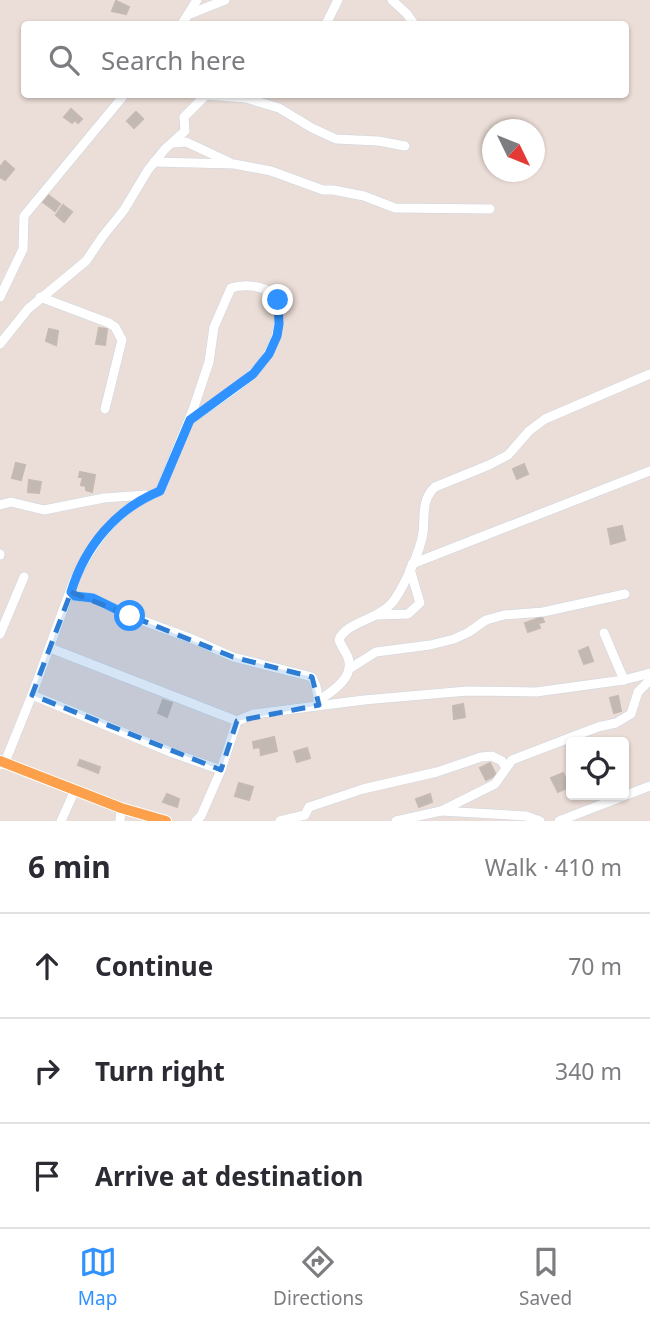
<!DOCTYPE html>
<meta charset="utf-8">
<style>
:root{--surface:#fff;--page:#f7f7f7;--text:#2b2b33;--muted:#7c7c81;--line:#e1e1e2;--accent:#3092ff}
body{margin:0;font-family:"Noto Sans",sans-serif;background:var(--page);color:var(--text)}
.controls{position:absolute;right:21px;bottom:21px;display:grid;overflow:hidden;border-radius:7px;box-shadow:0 2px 5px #0004}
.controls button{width:63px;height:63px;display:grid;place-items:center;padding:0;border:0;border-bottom:2px solid var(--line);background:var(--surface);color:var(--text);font:35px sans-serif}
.compass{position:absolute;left:482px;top:119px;width:63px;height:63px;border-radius:50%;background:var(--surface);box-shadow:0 2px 5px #0004;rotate:133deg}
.stop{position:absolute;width:21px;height:21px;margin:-16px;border:5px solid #3092ff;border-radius:50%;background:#fff}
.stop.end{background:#3092ff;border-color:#fff;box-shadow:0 2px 7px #0008}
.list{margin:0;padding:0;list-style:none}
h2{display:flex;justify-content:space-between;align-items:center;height:91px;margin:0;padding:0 28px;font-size:30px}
h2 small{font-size:23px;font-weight:400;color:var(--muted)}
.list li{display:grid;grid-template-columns:46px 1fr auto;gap:21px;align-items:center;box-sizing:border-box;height:105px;padding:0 28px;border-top:2px solid var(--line)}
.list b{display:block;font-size:26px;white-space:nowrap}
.list em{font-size:23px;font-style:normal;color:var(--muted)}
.icon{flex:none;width:38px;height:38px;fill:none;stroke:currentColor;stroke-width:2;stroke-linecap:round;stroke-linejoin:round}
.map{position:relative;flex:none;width:650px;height:821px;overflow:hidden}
.search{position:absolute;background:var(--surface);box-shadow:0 2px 5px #0004;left:21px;right:21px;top:21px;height:77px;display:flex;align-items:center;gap:18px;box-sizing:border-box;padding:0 24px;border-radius:7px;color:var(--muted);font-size:26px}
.sheet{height:406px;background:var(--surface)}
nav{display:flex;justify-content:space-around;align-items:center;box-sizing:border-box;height:98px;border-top:2px solid var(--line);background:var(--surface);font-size:19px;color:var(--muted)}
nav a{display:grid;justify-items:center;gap:4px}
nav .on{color:var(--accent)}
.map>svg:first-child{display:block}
.building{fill:#c2b9b3;stroke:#c6b9b1;stroke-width:2}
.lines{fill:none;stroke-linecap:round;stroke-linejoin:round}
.minor-casing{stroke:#ccd7e2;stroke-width:10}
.major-casing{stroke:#fff;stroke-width:12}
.minor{stroke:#fff;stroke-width:9}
.major{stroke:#fca04c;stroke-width:10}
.route{stroke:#3092ff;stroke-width:9}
.marked{fill:#2e7dd4;fill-opacity:0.2;stroke:#2e7dd4;stroke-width:5;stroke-dasharray:14 9;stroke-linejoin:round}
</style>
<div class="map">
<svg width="650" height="821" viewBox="0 0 650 821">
<rect width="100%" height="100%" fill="#ebddd7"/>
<g class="building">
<polygon points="116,1 129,7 126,14 112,11"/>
<polygon points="71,109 82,119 78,123 75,120 72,123 64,117"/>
<polygon points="136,112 143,119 134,128 127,121"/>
<polygon points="5,161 14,169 5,180 0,177 0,167"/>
<polygon points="48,195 60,204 55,211 43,202"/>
<polygon points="63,205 72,212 64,222 56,215"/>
<polygon points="99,328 107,329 105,345 96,344"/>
<polygon points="49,329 58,331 56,345 46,341"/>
<polygon points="16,463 25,465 21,480 12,478"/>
<polygon points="524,464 528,474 517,479 513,469"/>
<polygon points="80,472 95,475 92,492 86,490 86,486 81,485 83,477 79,477"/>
<polygon points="29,480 41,482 39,493 28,492"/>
<polygon points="622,526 625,540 611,544 608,529"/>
<polygon points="542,617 544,622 538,623 540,628 528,632 525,623"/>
<polygon points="588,647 593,661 584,664 579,651"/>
<polygon points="618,696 621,711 614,713 610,698"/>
<polygon points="163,700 172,703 167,717 158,713"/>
<polygon points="463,704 465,717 454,719 453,706"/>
<polygon points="274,737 277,751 261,755 260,747 254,748 253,742"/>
<polygon points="307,748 310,758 297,762 294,752"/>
<polygon points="80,760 100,767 98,773 78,765"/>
<polygon points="490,763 496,775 486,780 480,768"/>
<polygon points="563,773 569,787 558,792 551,778"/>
<polygon points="239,783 253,787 249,800 235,796"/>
<polygon points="167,794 179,799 177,807 163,802"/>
<polygon points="430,794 432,802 419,807 416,799"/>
</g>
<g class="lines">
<defs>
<g id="minor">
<polyline points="392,0 407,14 414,24"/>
<polyline points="190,14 225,0"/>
<polyline points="182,24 197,0"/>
<polyline points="326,24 338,0"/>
<polyline points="246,98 279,108 312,128 336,139 378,141 405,146"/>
<polyline points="174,143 186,142 229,162"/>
<polyline points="154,162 234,164 271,171 323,190 333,190 364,196 395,208 490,209"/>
<polyline points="0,297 23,249 24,216 125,94"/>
<polyline points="40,297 109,323 115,327 122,340 105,409"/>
<polyline points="0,344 28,309 86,261 103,236 124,210 148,170 165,149 185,131 184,117 206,95 246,98 251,94"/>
<polyline points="0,505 11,502 44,510 104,498 146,495"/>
<polyline points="0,555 0,554"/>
<polyline points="412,564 650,471"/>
<polyline points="71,592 75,596 93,598 130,616 195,640 233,657 312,677 316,686 319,703"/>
<polyline points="377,615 408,614 420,603 410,569"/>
<polyline points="604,633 624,680"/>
<polyline points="0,634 24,577"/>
<polyline points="50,648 237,721 254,714 364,700 467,691 536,692 624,680 650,673"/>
<polyline points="349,669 376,652 430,645 454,639 469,632 486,620 504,615 543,612 625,594"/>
<polyline points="32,695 173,753 221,770"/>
<path d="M318,701c15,-10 39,-25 29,-46 -3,-5 -6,-10 -8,-15 7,-19 41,-19 56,-41 10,-15 25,-47 28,-66 2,-17 -2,-33 12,-46l54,-22 19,-10 21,-24 16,-12 105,-45"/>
<path d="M1,765l4,-3 27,-67 42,-115c21,-40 43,-72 86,-89l34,-84 15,-45 5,-35 17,-39c12,-4 31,-3 42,6 6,4 6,12 6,19 1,55 -51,79 -89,107"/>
<polyline points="441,811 526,816 540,821"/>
<polyline points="61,821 75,790"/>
<polyline points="120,821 121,808"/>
<polyline points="196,821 201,816 221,770 237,721"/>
<polyline points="280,821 305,815 309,807 363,789 437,772 481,757 492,756 502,761 506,768"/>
<polyline points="396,821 441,811 495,784 512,760 598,727 616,723 631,714 638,692 650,680"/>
<polyline points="559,821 650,786"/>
</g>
<polyline id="major" points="0,761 121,808 166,821"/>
</defs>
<use href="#minor" class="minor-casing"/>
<use href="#major" class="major-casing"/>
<use href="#minor" class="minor"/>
<use href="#major" class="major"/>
</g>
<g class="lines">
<path class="route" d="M130,616l-37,-18 -18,-2 -4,-4c14,-46 45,-83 89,-101l30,-71 63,-46 16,-20 8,-18 2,-12 -1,-24"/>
</g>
<path class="marked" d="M71,592l162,65 79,20 7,28 -82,16 -16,49 -189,-75z"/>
</svg>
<div class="controls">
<button><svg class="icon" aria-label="locate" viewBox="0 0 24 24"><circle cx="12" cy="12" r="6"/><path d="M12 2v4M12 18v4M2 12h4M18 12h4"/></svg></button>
</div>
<svg class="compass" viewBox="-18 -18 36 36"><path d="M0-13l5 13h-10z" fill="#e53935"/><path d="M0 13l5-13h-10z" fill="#7c7c81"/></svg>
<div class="stop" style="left:130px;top:616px"></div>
<div class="stop end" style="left:278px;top:300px"></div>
<div class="search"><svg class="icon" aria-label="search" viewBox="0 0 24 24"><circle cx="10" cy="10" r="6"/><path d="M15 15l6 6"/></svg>Search here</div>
</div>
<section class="sheet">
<h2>6 min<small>Walk · 410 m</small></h2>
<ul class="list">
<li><svg class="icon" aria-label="ahead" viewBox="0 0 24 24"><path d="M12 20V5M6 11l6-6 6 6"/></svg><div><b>Continue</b></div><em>70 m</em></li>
<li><svg class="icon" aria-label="right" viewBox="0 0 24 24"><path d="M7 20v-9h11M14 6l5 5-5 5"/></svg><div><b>Turn right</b></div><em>340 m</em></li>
<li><svg class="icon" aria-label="arrive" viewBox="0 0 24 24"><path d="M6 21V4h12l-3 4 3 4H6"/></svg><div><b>Arrive at destination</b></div></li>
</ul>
</section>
<nav>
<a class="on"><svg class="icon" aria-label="map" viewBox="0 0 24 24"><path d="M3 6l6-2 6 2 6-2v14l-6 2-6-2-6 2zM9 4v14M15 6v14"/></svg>Map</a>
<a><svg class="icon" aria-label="directions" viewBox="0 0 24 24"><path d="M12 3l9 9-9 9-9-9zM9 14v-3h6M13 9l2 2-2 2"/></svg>Directions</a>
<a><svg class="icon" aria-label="saved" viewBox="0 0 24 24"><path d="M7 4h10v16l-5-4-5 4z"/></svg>Saved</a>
</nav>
